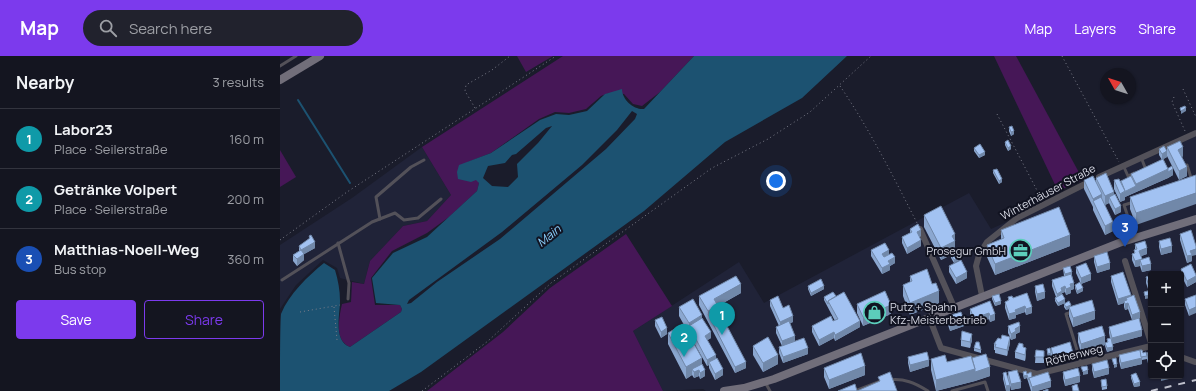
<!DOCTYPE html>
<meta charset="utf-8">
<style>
:root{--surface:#141520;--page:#21222d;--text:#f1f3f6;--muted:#9d9fa5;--line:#33343e;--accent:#7c3aed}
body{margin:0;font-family:Manrope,sans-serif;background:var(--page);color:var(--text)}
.controls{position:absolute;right:12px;bottom:12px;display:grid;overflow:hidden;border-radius:4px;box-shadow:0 1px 3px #0004}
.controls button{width:36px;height:36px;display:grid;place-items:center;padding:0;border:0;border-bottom:1px solid var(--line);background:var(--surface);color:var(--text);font:20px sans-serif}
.compass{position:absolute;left:820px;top:12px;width:36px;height:36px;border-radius:50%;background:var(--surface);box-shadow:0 1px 3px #0004;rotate:309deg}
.you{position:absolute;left:496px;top:125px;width:14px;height:14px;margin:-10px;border:3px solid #fff;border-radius:50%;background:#1a73e8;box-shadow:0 0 0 6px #1a73e833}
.badge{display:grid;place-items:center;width:26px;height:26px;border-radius:50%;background:var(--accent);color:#fff;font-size:13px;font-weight:700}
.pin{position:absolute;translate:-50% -33px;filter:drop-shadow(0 1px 2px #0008)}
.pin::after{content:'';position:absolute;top:21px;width:14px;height:12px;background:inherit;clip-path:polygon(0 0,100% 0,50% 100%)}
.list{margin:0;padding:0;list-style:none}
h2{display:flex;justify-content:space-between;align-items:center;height:52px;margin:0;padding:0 16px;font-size:17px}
h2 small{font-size:13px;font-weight:400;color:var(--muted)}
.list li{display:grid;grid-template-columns:26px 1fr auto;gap:12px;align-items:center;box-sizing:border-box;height:60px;padding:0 16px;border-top:1px solid var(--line)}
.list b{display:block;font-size:15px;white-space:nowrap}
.list p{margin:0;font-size:13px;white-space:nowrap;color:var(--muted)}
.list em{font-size:13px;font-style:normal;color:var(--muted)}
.actions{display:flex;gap:8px;padding:12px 16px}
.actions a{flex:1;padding:9px 0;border:1px solid var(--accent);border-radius:4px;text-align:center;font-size:14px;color:var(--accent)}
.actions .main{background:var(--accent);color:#fff}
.icon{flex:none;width:22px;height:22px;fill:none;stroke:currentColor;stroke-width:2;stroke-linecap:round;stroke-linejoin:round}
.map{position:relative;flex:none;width:916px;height:335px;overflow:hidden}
header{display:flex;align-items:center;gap:24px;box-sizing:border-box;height:56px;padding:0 20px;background:var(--accent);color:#fff}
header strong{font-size:19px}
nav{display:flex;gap:22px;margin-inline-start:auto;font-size:14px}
.search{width:280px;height:36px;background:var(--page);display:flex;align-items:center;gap:10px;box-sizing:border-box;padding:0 14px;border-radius:22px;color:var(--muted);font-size:15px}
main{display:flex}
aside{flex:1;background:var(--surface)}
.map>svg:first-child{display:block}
.built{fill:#202338;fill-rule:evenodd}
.green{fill:#461757}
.water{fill:#1c5271;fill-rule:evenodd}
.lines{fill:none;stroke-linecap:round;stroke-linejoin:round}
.stream{stroke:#1c5271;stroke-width:2}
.path{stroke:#7b7d8a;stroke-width:1;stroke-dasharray:1 3;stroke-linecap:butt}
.service{stroke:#535159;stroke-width:3}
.minor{stroke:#535159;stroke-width:6}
.secondary{stroke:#716e7a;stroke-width:8}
.rail{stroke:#bfc1cc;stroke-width:2;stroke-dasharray:7 7;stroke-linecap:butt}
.wall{fill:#8ba7d0}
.shaded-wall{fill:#7188a9}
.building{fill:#a2c2f2;stroke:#7188a9}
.labels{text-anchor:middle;stroke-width:4;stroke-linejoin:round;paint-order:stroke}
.street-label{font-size:11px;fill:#d7d9e4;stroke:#111321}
.poi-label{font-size:11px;fill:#d7d9e4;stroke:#111321;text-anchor:end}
.water-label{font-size:12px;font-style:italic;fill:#8cd1fe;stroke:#111321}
</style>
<header>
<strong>Map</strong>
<div class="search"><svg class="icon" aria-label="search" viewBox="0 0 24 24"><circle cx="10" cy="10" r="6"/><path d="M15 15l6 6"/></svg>Search here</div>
<nav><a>Map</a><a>Layers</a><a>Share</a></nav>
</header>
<main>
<aside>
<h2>Nearby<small>3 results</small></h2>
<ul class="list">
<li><span class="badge" style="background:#0f9aa8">1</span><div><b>Labor23</b><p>Place · Seilerstraße</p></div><em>160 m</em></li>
<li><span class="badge" style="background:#0f9aa8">2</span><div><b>Getränke Volpert</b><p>Place · Seilerstraße</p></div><em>200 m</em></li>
<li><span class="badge" style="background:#1a4fb4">3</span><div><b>Matthias-Noell-Weg</b><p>Bus stop</p></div><em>360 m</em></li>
</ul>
<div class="actions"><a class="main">Save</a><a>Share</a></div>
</aside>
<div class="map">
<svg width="916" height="335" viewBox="0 0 916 335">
<rect width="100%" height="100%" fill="#1a1c2b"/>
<g class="built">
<path d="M916,80v255h-490l-3,-2 -40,2 -30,-60 106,-69 25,41 205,-110 22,36zM871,218h30v102h-30z"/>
<polygon points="142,91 171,139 147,165 123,170 90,205 84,228 60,222 57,212 43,204 16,229 0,253 0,189 72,142"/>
</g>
<g class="green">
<polygon points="237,0 273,0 246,16"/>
<path d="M283,0h131l-34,36 -18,14 -9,-2 -9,-10 -15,-1 -8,3 -15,13 -17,4 -14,-1 -16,7 -48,34 -23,9 11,21 -2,8 -28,26 -22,16 -35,18 -21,27 4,27h25l2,4 -1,3 -51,35c-16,-6 -11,-30 -8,-43l9,-2 1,-20 12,2 6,-23 33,-35 24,-5 24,-26 -29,-48z"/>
<polygon points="714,0 736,0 803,124 778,135"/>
<polygon points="0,94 16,121 0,131"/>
<polygon points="346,178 392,250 353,275 383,335 147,335 223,276 270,232"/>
</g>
<path class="water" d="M414,0h153l-45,42 -77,44 -81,69 -223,161 -32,19h-109c0,-14 0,-67 1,-77 8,-20 27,-38 43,-51l11,7c3,10 5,20 5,31 0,13 -7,40 10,46l51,-35 1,-3 -2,-4 -24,-2 -4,-25 21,-25 34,-16 50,-46 2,-8 -3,-3 -5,2 -13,-3 -1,-7 2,-7 32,-12 49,-33 16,-6 13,1 18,-4 18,-17 17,-5c0,11 12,21 22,20zM352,55l5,3 -2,5 -29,30 -106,90 -63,43 -26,21 -4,1 2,-4 93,-68 80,-67 35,-35zM272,70l-14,17 -21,21 1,13 -10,10 -16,-1 -9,-8 5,-12 17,-3 7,-8 4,-1 30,-26z"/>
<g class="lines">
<polyline class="stream" points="18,44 70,127"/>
<g class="path">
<polyline points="782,0 839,106"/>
<path d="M560,30c30,44 53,90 77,137"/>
<polyline points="903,33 916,61"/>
<polyline points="894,41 892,46 905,75"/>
<polyline points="195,52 185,35 186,29 212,14 230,0"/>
<polyline points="717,58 761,142"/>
<polyline points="0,184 67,136 276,0"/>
<polyline points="54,251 57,284"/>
<polyline points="20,256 60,249"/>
<polyline points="142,335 208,285 271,227 432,112 488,83 530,56 591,0"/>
</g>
<g class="service">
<polyline points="0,10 16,0"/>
<polyline points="861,101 866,114"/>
<polyline points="843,109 848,120 854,117"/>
<polyline points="907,109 912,125"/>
<polyline points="854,146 844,149 855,182"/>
<polyline points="100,163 96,141 131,111 144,104"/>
<polyline points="58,187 69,227 68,243"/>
<polyline points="2,224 92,166 115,157 124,164 138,162 161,143"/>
<polyline points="792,256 786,258 801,307"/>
<path d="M609,324c15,-2 26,3 39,11"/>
<polyline points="485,326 490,335"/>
<polyline points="575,335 601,325"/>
<polyline points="672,335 705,326 708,335"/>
</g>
<g class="minor">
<polyline points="819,121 916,77"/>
<polyline points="640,173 674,251"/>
<polyline points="845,205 871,287"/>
<polyline points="702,240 696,210 699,199 707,186 737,162 811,125"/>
<polyline points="649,261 661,292 757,318 871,290"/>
<polyline points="901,301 915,306"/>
</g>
<g class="secondary">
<polyline points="0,24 40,0"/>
<polyline points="444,335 464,332 494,323 839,187 916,163"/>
</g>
<polyline class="rail" points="871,335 916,324"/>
</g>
<g class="wall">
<polygon points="729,71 734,78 731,80 729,75"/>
<polygon points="725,86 731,93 728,95 725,89"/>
<polygon points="887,91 903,100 902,101 907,120 899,124 887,100"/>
<polygon points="694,92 705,99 699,102 694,95"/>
<polygon points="879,93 887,101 883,103 888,113 893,119 888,122 888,121 888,122 845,141 845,144 840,146 834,133 834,124 841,125 851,121 851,118 882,104 879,99"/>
<polygon points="713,114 722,126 719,128 713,117"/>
<polygon points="916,119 856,169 850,153 850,141"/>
<polygon points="816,122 834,138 841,156 835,159 829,147 825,149 833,175 825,179 813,154 813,151 804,133 804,124 816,126"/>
<polygon points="644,159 675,190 675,197 661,204 644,171"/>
<polygon points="630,173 641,180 639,181 641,190 627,198 622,187 622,181 630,177"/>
<polygon points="721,174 790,190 715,219 707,201 707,189 721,184"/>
<polygon points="900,178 912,200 912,205 907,207 900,184"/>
<polygon points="29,180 35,192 24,198 24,204 17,210 13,205 13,199 19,195 19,190 29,183"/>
<polygon points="879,185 892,196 881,199 879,191"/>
<polygon points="855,188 867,198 861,200 862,203 871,214 862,216 860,210 855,211 852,204 852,198 854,197 854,194 855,194"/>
<polygon points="591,194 609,199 615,207 610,210 610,214 602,218 591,200"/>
<polygon points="671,199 681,203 674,207 671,202"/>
<polygon points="814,200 830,213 817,217 814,206"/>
<polygon points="669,210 687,222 676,228 669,216"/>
<polygon points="796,211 811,224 801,228 796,217"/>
<polygon points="783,212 792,219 794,233 791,234 791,237 786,239 785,236 782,237 785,247 778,250 775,245 775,242 776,241 772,230 772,224 784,220"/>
<polygon points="901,213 916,219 916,226 907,231 901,219"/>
<polygon points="871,219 868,233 866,227 866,221"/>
<polygon points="630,220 659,247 630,259 623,240 623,229 630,226"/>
<polygon points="831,220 851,240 860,262 859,262 862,280 833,288 833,294 827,296 825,290 825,287 827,287 827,283 830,282 829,277 829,271 852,264 848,253 845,254 844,251 844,247 838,249 831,226"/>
<polygon points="795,229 803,235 797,238 795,232"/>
<polygon points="528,230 544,233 531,240 528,233"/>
<polygon points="755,230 765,242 757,245 755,236"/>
<polygon points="461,237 438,250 438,253 466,312 455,317 419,249 419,240"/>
<polygon points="747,237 752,257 746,259 745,256 736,259 736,262 729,264 725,252 725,246 728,245 728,241 733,242"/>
<polygon points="916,239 909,260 905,249 905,243"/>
<polygon points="556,240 580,271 555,285 554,282 539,290 532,276 532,270 555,265 544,244 544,241"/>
<polygon points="712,240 721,248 715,250 712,243"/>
<polygon points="490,244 503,252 513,266 510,267 515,285 528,298 503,307 499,297 499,291 502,290 496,277 496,271 499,270 490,250"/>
<polygon points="710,245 715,264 710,266 709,263 694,269 690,259 690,253"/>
<polygon points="577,248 611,258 583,270 577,257"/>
<polygon points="784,248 791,250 815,263 793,271 789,260 789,253 786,254 784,251"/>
<polygon points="399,251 422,262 431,282 427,284 443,319 435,324 429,312 429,309 427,310 399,260"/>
<polygon points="671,259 684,270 670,275 668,269 668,263 671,262"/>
<polygon points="375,264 387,278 381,282 375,270"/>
<polygon points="728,270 740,276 736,278 736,282 731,284 730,282 730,287 727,300 715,297 715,294 714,294 714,288 721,283 730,281 728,277"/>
<polygon points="388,277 422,308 425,320 420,323 419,320 414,322 412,319 406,323 388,288"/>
<polygon points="798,277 825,289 801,297 798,286"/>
<polygon points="681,284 692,284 690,292 681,290"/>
<polygon points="473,290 498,308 483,316 473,299"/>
<polygon points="743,291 746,298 745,305 735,302 735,296"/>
<polygon points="694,292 701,294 701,297 694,295"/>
<polygon points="771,292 793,303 774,309 771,300 768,301 767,296 767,293 771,295"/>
<polygon points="756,294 764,295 764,307 755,307"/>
<polygon points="871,296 869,312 867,303 862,304 862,308 841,313 839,305 839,299 863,297 867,300 867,297"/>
<polygon points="628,301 649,310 630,316 628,307"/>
<polygon points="692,302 710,320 695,325 656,335 651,314 651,303 667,306"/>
<polygon points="812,308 829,318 814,322 812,314"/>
<polygon points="544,312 585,319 549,333 544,321"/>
<polygon points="728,316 741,332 731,334 730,329 730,335 726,335 723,323 723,317 728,322"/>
<polygon points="743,316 752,321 771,331 757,335 751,335 747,322 744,323 743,319"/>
<polygon points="783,316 800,326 785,330 783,322"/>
<polygon points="851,319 860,330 854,331 851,322"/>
<polygon points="821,324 827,330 827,333 822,334"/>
</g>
<g class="shaded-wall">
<polygon points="906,52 906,55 901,58 901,55"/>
<polygon points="734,75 734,78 731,80 731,76"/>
<polygon points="731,90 731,93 728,95 728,92"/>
<polygon points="903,91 903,100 898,103 898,94"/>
<polygon points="887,95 887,101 882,104 882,98"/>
<polygon points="705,96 705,99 699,102 699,99"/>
<polygon points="907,111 907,120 899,124 899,115"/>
<polygon points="888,113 888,122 856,136 856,128"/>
<polygon points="893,113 893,119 888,122 888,116"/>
<polygon points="722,123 722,126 719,128 719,125"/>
<polygon points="856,130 856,136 845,141 845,144 840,146 840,138"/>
<polygon points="834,136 834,145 829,141 829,147 825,149 825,140"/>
<polygon points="916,137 916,148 856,169 856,157"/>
<polygon points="822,138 822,147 813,145 813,152 813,143"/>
<polygon points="841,150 841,156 835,159 835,153"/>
<polygon points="833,166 833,175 825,179 825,170"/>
<polygon points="641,174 641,180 637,182 637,176"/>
<polygon points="675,178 675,197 661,204 661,192 672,180"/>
<polygon points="790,179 790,190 715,219 715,208"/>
<polygon points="641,184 641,190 627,198 627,192"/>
<polygon points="35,186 35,192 21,200 21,194"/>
<polygon points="892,190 892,196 881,199 881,193"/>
<polygon points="867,192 867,198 859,201 859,195"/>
<polygon points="916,193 916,199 912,200 912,205 907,207 907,200 910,195"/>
<polygon points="609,194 609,200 602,204 602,198"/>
<polygon points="24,198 24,204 17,210 17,203"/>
<polygon points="681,200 681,203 674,207 674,204"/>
<polygon points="615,201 615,207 610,210 610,214 602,218 602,212 608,205"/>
<polygon points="860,204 860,210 855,211 855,205"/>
<polygon points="830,207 830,213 817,217 817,211"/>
<polygon points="871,208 871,214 862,216 862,210"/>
<polygon points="687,216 687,222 676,228 676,222"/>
<polygon points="792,216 792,219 785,221 785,218"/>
<polygon points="811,218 811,224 801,228 801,222"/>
<polygon points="916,220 916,226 907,231 907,225"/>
<polygon points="871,226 871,232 868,233 868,227"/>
<polygon points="794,227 794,233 791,234 791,237 786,239 786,233 790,228"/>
<polygon points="461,228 461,237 434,252 434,243"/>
<polygon points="544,230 544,233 531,240 531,237"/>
<polygon points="785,230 785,236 782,237 782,241 777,244 777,238 781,232"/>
<polygon points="803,232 803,235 797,238 797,235"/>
<polygon points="659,235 659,247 630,259 630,247"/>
<polygon points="765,236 765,242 757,245 757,238"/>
<polygon points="851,239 851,245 847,244 846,242 846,246 844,245 844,247 838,249 838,243"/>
<polygon points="871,239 871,242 865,243 865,240"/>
<polygon points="785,243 785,247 778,250 778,247"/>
<polygon points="721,245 721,248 715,250 715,247"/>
<polygon points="848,247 848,253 845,254 845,248"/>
<polygon points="611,249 611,258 583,270 583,261"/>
<polygon points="791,249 791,252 789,251 789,253 786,254 786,251"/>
<polygon points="438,250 438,259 428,258 428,255"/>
<polygon points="745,250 745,256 736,259 736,262 729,264 729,258 735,254"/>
<polygon points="752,251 752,257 746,259 746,253"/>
<polygon points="916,251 916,257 909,260 909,254"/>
<polygon points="815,255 815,263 793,271 793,262"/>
<polygon points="860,256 860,262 852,265 852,259"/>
<polygon points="709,257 709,263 694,269 694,262"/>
<polygon points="715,258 715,264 710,266 710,260"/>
<polygon points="422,259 422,268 409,270 409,267"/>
<polygon points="513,260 513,266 500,272 500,266"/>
<polygon points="684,264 684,270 670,275 670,269"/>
<polygon points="580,265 580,271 555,285 555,279"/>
<polygon points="740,270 740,276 736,278 736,282 731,284 731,278 735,273"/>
<polygon points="387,272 387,278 381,282 381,276"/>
<polygon points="862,274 862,280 832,288 832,282"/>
<polygon points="431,276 431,282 425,286 425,280"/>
<polygon points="554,276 554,282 539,290 539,284"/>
<polygon points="692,278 692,284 690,292 690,286"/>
<polygon points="515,280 515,286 502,292 502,285"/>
<polygon points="825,280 825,289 801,297 801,288"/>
<polygon points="730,281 730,287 727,300 727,294"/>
<polygon points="833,291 833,294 827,296 827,292"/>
<polygon points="528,292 528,298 503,307 503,301"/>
<polygon points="746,292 746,298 745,305 745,299"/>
<polygon points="771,297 771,300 768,301 768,298"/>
<polygon points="793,297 793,303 774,309 774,303"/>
<polygon points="436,299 436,305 429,306 429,309 427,310 427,304"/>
<polygon points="498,299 498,308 483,316 483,307"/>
<polygon points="422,302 422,314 419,314 419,320 414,322 414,316 412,313 412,319 406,323 406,311"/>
<polygon points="862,302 862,308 841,313 841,307"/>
<polygon points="649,304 649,310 630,316 630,309"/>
<polygon points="869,305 871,305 871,311 869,312"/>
<polygon points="466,306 466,312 455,317 455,311"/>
<polygon points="837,308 837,311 834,312 834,309"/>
<polygon points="585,310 585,319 549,333 549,324"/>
<polygon points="710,311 710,320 695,325 656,335 656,324 695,313"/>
<polygon points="829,312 829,318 814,322 814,316"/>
<polygon points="443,313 443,319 435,324 435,318"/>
<polygon points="425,314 425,320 420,323 420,317"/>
<polygon points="808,314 808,318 803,319 803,316"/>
<polygon points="747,319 747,322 744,323 744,320"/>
<polygon points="800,320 800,326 785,330 785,324"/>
<polygon points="889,320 889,323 881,325 881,322"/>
<polygon points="771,325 771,331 757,335 752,335 752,331"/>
<polygon points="741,326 741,332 731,334 731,328"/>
<polygon points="860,326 860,330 854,331 854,328"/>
<polygon points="730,329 730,335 726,335 726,330"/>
</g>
<g class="building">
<polygon points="905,50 906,52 901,55 900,52"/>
<polygon points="732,70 734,75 731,76 729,71"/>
<polygon points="728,84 731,90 728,92 725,86"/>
<polygon points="900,85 903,91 898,94 907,111 899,115 887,91"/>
<polygon points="700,88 705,96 699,99 694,92"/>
<polygon points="884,90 887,95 882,98 879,93"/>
<polygon points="883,103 888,113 856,128 851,118"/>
<polygon points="892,110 893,113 888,116 888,113 887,113"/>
<polygon points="717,113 722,123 719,125 713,114"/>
<polygon points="826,117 834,136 825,140 816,122"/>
<polygon points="916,119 916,137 856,157 850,141"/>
<polygon points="813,120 822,138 813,143 804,124"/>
<polygon points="851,120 856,130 844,136 845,135 841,125"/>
<polygon points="839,123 845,135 840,138 834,124"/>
<polygon points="835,138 841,150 835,153 829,141"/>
<polygon points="821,141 833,166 825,170 813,145"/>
<polygon points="661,150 675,178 672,180 675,185 661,192 644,159"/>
<polygon points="779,151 790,179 715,208 707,189 724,182 721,174"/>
<polygon points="638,168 641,174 637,176 641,184 627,192 622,181 632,176 630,173"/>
<polygon points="911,174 916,190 916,193 910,195 912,199 907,200 900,178"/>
<polygon points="31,179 35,186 21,194 24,198 17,203 13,199 21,194 19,190 30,182 29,180"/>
<polygon points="890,182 892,190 881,193 879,185"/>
<polygon points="865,185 867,192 859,195 862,203 855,205 852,198 855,197 854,194 857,193 855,188"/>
<polygon points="605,187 609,194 602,198 604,201 612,197 615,201 608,205 610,208 602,212 591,194"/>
<polygon points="678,195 681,200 674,204 671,199"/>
<polygon points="827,196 830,207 817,211 814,200"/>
<polygon points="869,201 871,208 862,210 860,204"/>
<polygon points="681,204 687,216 676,222 669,210"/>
<polygon points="806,207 811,218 801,222 796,211"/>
<polygon points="911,208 916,219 916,220 907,225 901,213"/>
<polygon points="790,210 792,216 785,218 783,212"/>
<polygon points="647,213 652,228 656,227 659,235 630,247 623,229 632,225 630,220"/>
<polygon points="843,216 851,239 838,243 831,220"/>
<polygon points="791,218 794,227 790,228 791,231 786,233 785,230 781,232 782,235 777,238 772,224"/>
<polygon points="871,219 871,226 868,227 866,221"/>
<polygon points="456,220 461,228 434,243 438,250 428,255 419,240"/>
<polygon points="541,223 544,230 531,237 528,230"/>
<polygon points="800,226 803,232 797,235 795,229"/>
<polygon points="763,228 765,236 757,238 755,230"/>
<polygon points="871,234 871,239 865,240 864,236"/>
<polygon points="605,235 611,249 583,261 577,248"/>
<polygon points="553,236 556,240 548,245 548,248 544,241"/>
<polygon points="564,236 580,265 555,279 554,276 539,284 532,270 551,260 553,265 558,263 548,245"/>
<polygon points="747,237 752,251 746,253 745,250 735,254 736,256 729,258 725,246 729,244 728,241 732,240 733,242"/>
<polygon points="719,238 721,245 715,247 712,240"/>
<polygon points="782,238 785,243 778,247 775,242"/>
<polygon points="854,239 860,256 852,259 848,247 845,248 844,245 847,244 846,242"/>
<polygon points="916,239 916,251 909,254 905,243"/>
<polygon points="498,240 503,252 509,249 513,260 500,266 490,244"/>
<polygon points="413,243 422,259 409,267 399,251"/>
<polygon points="812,244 815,255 793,262 789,251"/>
<polygon points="710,245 715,258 710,260 709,257 694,262 690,253"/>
<polygon points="789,245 791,249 786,251 784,248"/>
<polygon points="438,253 466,306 455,311 428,258"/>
<polygon points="681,256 684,264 670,269 668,263 671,261 671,259"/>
<polygon points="382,261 387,272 381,276 375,264"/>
<polygon points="422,262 431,276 425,280 436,299 427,304 409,270"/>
<polygon points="859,262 862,274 832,282 829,271"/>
<polygon points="509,265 515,280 502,285 496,271"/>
<polygon points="739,266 740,270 735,273 736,275 731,278 728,270"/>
<polygon points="403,268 422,302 406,311 388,277"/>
<polygon points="822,270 825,280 801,288 798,277"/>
<polygon points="682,275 692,278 690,286 681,284"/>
<polygon points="722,279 730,281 727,294 715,291 716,288 714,288 718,282 721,283"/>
<polygon points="488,281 498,299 483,307 473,290"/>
<polygon points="524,282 528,292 503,301 499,291"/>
<polygon points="831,282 833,291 827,292 825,287 828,286 827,283"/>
<polygon points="696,286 699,286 701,294 694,292"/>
<polygon points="790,286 793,297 774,303 771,292"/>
<polygon points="739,287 743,288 743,291 746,292 745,299 735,296"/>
<polygon points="770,292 771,297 768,298 767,293"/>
<polygon points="756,294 764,295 764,301 755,301"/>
<polygon points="860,294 862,302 841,307 839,299"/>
<polygon points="860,294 862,294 863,297 866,296 867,300 861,301"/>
<polygon points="647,296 649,304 630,309 628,301"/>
<polygon points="871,296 871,305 869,305 867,297"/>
<polygon points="581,297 585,310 549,324 544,312"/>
<polygon points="706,298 710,311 695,316 695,313 692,302"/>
<polygon points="665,299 667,306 691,300 695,313 656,324 651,303"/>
<polygon points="437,302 443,313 435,318 429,306"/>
<polygon points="836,302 837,308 834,309 832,303"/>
<polygon points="827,304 829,312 814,316 812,308"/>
<polygon points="422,308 425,314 420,317 419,314 414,316 412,313"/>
<polygon points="807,310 808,314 803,316 801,311"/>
<polygon points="798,312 800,320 785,324 783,316"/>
<polygon points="737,314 741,326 731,328 728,316"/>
<polygon points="746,315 747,318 751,316 752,321 749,322 749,324 747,319 744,320 743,316"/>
<polygon points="610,316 617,335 558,335 575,328 577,335 600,325 598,321"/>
<polygon points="726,316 730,329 726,330 723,317"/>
<polygon points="768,316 771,325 752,331 749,322"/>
<polygon points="856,317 860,326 854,328 851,319"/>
<polygon points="880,320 889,320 881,322"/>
<polygon points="826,323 827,330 822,331 821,324"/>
<polygon points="797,328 799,335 793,335 792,330"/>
<polygon points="768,333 768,335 763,335"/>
</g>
<defs>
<symbol id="office-ring" viewBox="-11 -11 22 22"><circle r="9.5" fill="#111321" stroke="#5ccebb" stroke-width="1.5"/><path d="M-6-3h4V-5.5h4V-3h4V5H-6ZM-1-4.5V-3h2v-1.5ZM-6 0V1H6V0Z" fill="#5ccebb"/></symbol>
<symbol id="shop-ring" viewBox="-11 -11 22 22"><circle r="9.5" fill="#111321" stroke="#5ccebb" stroke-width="1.5"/><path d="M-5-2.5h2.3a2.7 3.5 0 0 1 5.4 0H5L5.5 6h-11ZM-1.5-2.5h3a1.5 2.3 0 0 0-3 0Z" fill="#5ccebb"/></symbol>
</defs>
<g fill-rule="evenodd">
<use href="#office-ring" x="728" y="182" width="25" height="25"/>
<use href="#shop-ring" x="582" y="244" width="25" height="25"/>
</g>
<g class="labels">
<g class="street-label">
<text transform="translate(768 136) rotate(-28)" y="4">Winterhäuser Straße</text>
<text transform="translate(794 299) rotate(-14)" y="4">Röthenweg</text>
</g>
<g class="poi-label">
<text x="726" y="199">Prosegur GmbH</text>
<text x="610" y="255" text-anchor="start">Putz + Spahn<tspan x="610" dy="13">Kfz-Meisterbetrieb</tspan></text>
</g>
<g class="water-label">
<text transform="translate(269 180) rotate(-39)" y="4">Main</text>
</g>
</g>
</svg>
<div class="controls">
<button>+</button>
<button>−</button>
<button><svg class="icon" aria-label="locate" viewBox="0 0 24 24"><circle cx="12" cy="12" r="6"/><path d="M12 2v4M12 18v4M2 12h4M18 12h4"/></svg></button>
</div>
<svg class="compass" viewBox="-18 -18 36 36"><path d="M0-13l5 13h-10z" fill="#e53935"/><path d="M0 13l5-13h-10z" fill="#9d9fa5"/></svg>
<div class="you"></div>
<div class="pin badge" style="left:442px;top:279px;background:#0f9aa8">1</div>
<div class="pin badge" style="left:404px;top:301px;background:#0f9aa8">2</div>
<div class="pin badge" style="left:845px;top:191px;background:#1a4fb4">3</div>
</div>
</main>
